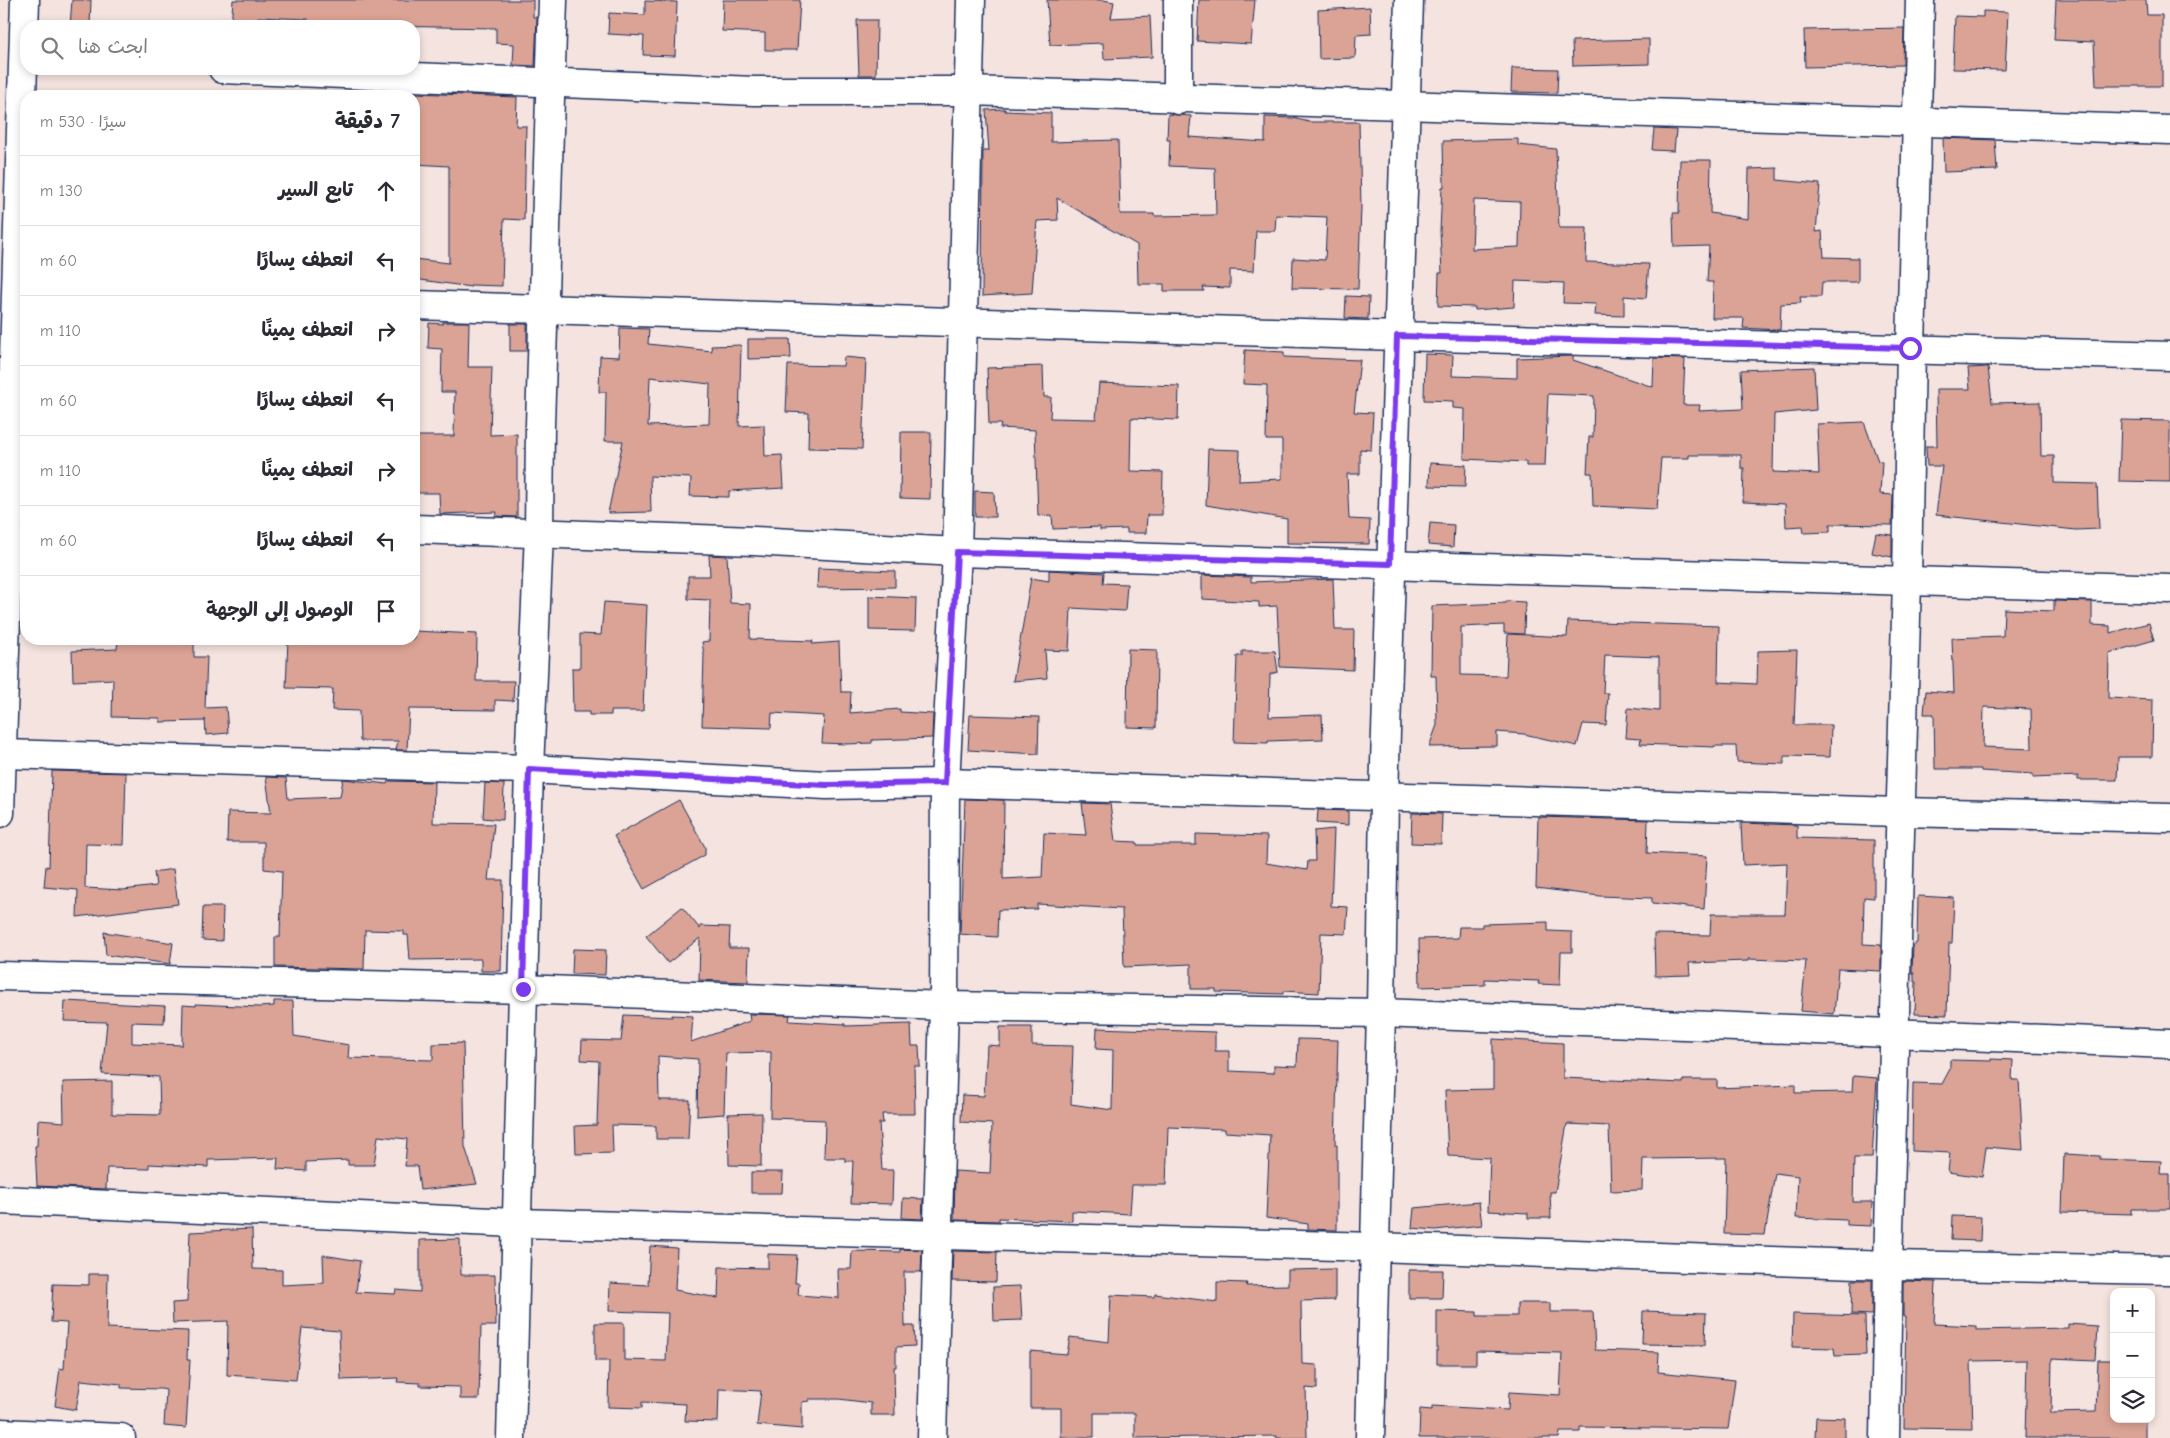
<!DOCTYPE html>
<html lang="ar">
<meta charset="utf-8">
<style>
:root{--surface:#fff;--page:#f7f7f7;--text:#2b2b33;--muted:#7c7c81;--line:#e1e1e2}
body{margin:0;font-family:"Comic Neue","Playpen Sans Arabic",sans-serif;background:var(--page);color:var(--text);direction:rtl}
.controls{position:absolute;right:15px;bottom:15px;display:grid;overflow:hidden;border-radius:10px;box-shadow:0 2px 8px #0003}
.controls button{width:45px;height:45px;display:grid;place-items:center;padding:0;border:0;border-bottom:1px solid var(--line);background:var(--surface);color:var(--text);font:25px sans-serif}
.stop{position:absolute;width:15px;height:15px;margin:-11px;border:4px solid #7c3aed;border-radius:50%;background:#fff}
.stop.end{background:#7c3aed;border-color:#fff;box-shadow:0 1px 5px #0008}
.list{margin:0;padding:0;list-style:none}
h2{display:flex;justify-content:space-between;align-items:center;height:65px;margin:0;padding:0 20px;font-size:21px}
h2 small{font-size:16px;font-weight:400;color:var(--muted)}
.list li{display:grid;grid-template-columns:32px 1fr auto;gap:15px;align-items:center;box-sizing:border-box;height:70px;padding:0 20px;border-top:1px solid var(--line)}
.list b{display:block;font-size:19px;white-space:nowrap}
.list em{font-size:16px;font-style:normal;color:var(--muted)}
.icon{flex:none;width:28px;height:28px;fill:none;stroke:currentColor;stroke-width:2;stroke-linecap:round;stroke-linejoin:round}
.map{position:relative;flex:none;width:2170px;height:1438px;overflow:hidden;direction:ltr}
.search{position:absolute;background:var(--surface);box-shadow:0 2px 8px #0003;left:20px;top:20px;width:400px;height:55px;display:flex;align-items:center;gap:12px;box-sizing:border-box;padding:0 18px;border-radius:20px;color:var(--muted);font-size:19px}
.panel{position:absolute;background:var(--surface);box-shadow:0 2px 8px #0003;left:20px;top:90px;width:400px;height:555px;border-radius:20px;direction:rtl}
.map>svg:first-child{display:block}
.building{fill:#dba395;stroke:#1b2f5e;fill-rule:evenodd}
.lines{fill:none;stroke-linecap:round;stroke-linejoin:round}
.minor-casing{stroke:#1b2f5e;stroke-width:31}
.major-casing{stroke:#1b2f5e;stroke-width:31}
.minor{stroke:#fff;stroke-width:28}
.major{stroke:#fff;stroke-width:28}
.route{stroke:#7c3aed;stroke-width:6}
</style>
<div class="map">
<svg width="2170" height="1438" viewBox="0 0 2170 1438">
<rect width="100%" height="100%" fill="#f4e3df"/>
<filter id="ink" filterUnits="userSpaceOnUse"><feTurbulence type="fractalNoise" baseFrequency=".02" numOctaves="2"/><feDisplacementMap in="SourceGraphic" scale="10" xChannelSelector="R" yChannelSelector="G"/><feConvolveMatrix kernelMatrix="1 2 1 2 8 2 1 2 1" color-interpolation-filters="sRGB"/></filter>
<g filter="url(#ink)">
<g class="building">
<polygon points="72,0 91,0 90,26 70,26"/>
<polygon points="233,0 533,0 533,17 537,17 535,66 513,65 514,44 496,43 496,28 380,26 380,24 308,25 308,19 258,17 257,26 231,26"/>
<polygon points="723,0 800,0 797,50 765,50 765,33 722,31"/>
<polygon points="1047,0 1103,0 1114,2 1111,18 1150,16 1152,57 1104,59 1103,43 1050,45"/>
<polygon points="1199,0 1255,0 1251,44 1197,41"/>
<polygon points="2056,0 2146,0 2147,15 2162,15 2162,86 2096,86 2094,42 2054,40"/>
<polygon points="645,1 677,2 675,56 643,55 644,36 608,34 609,13 645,15"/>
<polygon points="1370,7 1371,34 1356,35 1355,58 1319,59 1318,10"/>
<polygon points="1983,11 2008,12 2005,70 1953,69 1955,16 1983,17"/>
<polygon points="857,20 877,20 876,75 859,75"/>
<polygon points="1904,28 1903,65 1805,67 1804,30"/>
<polygon points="1649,39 1649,64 1573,66 1572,41"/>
<polygon points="1512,68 1558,69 1557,93 1511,92"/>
<polygon points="414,93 517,97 516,126 526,126 524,220 504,219 502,286 471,285 471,287 414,279 414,259 449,263 449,166 414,164"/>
<polygon points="1005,109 1005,111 1051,113 1051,142 1118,140 1120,214 1154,214 1154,216 1216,215 1215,168 1169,166 1170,140 1167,140 1168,114 1191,116 1189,137 1265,142 1265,117 1293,118 1309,122 1359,122 1361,207 1358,289 1292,288 1293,258 1325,260 1327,217 1276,215 1275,231 1256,231 1254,271 1230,270 1230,288 1203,287 1204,291 1164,291 1164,284 1138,284 1137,245 1057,198 1058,220 1037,221 1032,293 982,296 983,151 989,151 986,110"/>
<polygon points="1654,129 1676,130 1674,151 1652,150"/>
<polygon points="1943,138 1995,140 1997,170 1944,172"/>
<path d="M1518,139v6l38,4 3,79h28l-1,34 63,2 -3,34 -22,-2v20l-29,-1 1,-11 -33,-1 1,-20 -49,-2 -1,26 -39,3v-3l-37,-1 1,-33h3l-2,-42 2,-44h2l-1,-46zM1474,200l46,2 -1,45 -47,2z"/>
<polygon points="1680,160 1711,160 1710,213 1748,219 1749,169 1777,168 1777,180 1820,184 1816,232 1822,231 1824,257 1858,258 1858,282 1822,282 1821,297 1800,297 1801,303 1781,304 1780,330 1743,328 1744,318 1712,318 1713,282 1707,282 1709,246 1674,247 1673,213 1679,213"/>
<polygon points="1346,296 1369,297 1368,319 1345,318"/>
<polygon points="443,322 469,322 468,367 492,367 490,435 517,434 517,517 496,516 497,512 440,514 439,493 414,493 414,436 454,436 455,392 441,392 442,349 428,348 429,323 443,324"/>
<rect x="510" y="324" width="17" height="27"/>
<path d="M620,328l29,1 -1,15 64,7 -1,-5 30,-1 -2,81 25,-1 1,31 17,-1 2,33 -55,3v6l-39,-1 1,-18 -41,-2 1,36 -43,1 15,-72h-18l1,-49h-7l1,-36 19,1zM650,377l60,7 -1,40 -61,2z"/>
<polygon points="748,339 790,339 791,358 748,359"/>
<polygon points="1245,350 1284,352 1284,357 1360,360 1354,412 1373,413 1371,450 1360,449 1360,474 1347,474 1349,519 1370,520 1369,544 1287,543 1287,519 1206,505 1208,449 1240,450 1239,481 1282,479 1282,440 1266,440 1267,385 1243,384"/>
<polygon points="1425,354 1453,355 1452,376 1517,378 1517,358 1573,356 1573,360 1653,387 1654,358 1685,359 1683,405 1700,405 1699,411 1743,409 1741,370 1814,367 1816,410 1774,414 1773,472 1819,474 1817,424 1864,422 1878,461 1882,462 1880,494 1893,495 1892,525 1830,524 1830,532 1804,533 1803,526 1786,527 1785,504 1743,502 1744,468 1741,468 1741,455 1689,455 1689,458 1661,458 1657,509 1593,506 1592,473 1587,473 1589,437 1593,437 1594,396 1548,394 1545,466 1526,466 1526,462 1464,459 1465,409 1453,408 1453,401 1424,400"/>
<polygon points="844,357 866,359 862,449 808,448 809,413 786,412 788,365 843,366"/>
<polygon points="1043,366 1044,397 1051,397 1050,418 1096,419 1099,383 1179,386 1178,420 1131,418 1130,471 1163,472 1162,515 1147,515 1146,533 1127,533 1127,529 1100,530 1100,527 1053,529 1052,515 1038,516 1035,430 1000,428 1001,424 989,424 987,368"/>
<polygon points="1988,367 1992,403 2040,402 2041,456 2054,456 2054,483 2097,484 2099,529 2076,530 1936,515 1942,466 1927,466 1926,446 1937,446 1936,389 1970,389 1968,368"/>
<polygon points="2121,420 2170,421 2170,482 2119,481"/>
<polygon points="901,432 931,432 930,499 900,498"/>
<polygon points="1430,463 1466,465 1465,487 1429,486"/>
<polygon points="975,491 994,492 995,517 975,517"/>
<polygon points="1430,523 1454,525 1453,547 1428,545"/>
<polygon points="1876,533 1892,535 1892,557 1872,553"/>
<polygon points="709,555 727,556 730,603 751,604 750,639 813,641 812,644 839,642 841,692 851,692 850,713 900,709 900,712 933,714 932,738 872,740 872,743 846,744 822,743 824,716 772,713 771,728 702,726 704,655 702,642 709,641 710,600 688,599 688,576 710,576"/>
<polygon points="818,568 895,571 895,587 817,588"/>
<polygon points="1049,570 1104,573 1103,583 1127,584 1125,611 1071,608 1069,651 1045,650 1047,678 1013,681 1031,578 1049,581"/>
<polygon points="1202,575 1251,577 1251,582 1333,579 1335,630 1354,630 1353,670 1280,667 1277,606 1259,607 1259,602 1202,599"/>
<polygon points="869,596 916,598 915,631 869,630"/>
<polygon points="1506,601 1525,602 1524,634 1504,633 1504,625 1461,627 1461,675 1506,676 1508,634 1567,637 1568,621 1719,626 1718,682 1757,684 1758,651 1797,650 1794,725 1831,725 1830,757 1784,756 1784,764 1737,762 1736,746 1714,746 1714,747 1640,744 1641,739 1626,738 1628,708 1659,711 1659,657 1605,655 1603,693 1608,693 1606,725 1583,724 1577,746 1524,734 1497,732 1497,746 1429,747 1437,725 1436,676 1431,676 1432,606 1506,603"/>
<path d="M2054,601l38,1v23l18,1v7l39,-10 5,17 -45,13 -1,45 45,2 -1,57h-34l-1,23h-39v-4l-45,2v-4l-52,-3v-2h-46l-1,-55h-10l2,-23 28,2 -2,-55 51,-2 1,-27 50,2zM1984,707l47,2 1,40 -49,-2z"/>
<polygon points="604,602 647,605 643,711 611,711 611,715 589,715 589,712 573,712 572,668 580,668 580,634 601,635"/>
<polygon points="414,631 477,634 476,681 514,681 513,701 495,700 495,710 409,709 407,750 396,750 398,741 360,741 359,711 332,710 333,689 286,688 288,639 414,639"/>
<polygon points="118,639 194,640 194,657 207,657 205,708 226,707 228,733 206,735 205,719 205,721 160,722 160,718 112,717 113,679 73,681 72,651 117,649"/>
<polygon points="1128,649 1157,650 1156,728 1127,727"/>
<polygon points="1242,651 1275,651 1278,672 1270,674 1269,717 1322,715 1323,739 1268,741 1268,743 1234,742 1237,656 1242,656"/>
<polygon points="970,715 1039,717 1038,754 968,750"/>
<polygon points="52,771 126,773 124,845 86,844 85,888 123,890 156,886 154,872 173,869 178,904 77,917 78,890 44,887 46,866 49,867"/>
<polygon points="266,777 286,778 288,799 340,797 343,779 387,784 388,781 434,782 433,823 494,824 488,880 503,880 501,971 481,971 481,959 410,960 408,935 404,935 404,931 365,930 364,969 275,967 275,937 280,937 282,871 264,869 264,842 227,842 228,812 271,813"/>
<polygon points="485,783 504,784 503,820 483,818"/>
<polygon points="965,799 1004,800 1003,879 1042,877 1044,833 1086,835 1082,803 1110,804 1115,841 1137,842 1137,845 1196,845 1196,834 1267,836 1266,863 1307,870 1308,861 1315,861 1314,831 1334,829 1331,906 1348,907 1346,934 1321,933 1319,993 1283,991 1283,994 1216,992 1216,989 1191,989 1191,964 1124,967 1122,909 1037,904 1037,909 998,910 997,937 960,934"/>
<polygon points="679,800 705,847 705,855 644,889 614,836"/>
<polygon points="1318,810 1348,811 1348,825 1317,823"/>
<polygon points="1412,813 1442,814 1441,844 1411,843"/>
<polygon points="1538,817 1648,820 1647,853 1707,856 1704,909 1652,903 1652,898 1600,896 1536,888"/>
<polygon points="1741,823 1797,825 1797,838 1874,840 1874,898 1864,897 1863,944 1881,945 1881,971 1838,969 1834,1014 1801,1011 1806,961 1748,959 1748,961 1689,963 1690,975 1655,976 1654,934 1710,935 1711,914 1785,914 1787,863 1743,865"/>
<polygon points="1918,896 1954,898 1952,943 1949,943 1947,1015 1915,1014 1916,982 1914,982 1914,973 1912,973 1913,945 1917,943"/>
<polygon points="203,907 223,907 222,941 202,940"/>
<polygon points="682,907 700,929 700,926 730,927 729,948 749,948 748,982 699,980 700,938 668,963 646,936"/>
<polygon points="1548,922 1548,931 1572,932 1572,952 1561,952 1560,985 1538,984 1539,981 1485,979 1485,985 1420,987 1419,939 1458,938 1459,927 1482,927 1482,924"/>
<polygon points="104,932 173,943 170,964 106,955"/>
<polygon points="573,949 606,950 605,975 572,974"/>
<polygon points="65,1001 165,1006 164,1023 132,1022 132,1043 182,1045 183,1005 196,1006 196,1004 259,1007 274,1006 274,1001 293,1001 294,1036 349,1045 348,1058 433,1060 433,1044 463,1043 465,1147 477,1184 420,1190 417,1166 405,1166 407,1139 378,1136 374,1165 348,1165 348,1160 306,1162 306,1171 277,1169 278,1158 208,1160 208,1167 149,1164 149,1169 107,1168 106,1189 37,1186 35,1146 37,1146 38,1120 64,1122 63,1082 112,1081 112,1114 160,1115 159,1077 102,1074 107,1022 64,1021"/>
<polygon points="749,1014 790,1015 789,1021 845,1024 845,1026 911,1024 912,1046 919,1046 920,1066 914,1066 915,1114 882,1114 883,1123 879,1123 882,1170 893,1170 892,1204 851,1203 853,1161 845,1161 845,1158 824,1158 825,1120 770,1118 771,1052 726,1053 724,1114 697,1116 698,1059 658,1056 659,1100 690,1100 688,1139 656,1139 656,1126 612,1125 613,1153 576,1154 575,1126 597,1125 599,1061 581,1060 582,1040 621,1041 624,1015 672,1017 672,1015 693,1016 691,1042 750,1021"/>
<polygon points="1000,1027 1032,1027 1032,1045 1073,1046 1071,1104 1112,1110 1113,1050 1096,1049 1097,1028 1215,1032 1215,1051 1229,1051 1229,1071 1274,1073 1274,1065 1297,1066 1298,1039 1338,1040 1335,1145 1337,1145 1337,1230 1308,1229 1308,1224 1266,1218 1270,1135 1225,1132 1225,1129 1168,1127 1166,1185 1132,1185 1130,1214 1072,1211 1072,1221 999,1218 999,1221 954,1220 955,1171 990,1173 992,1124 961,1122 962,1095 984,1096 987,1045 1000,1046"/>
<polygon points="1493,1039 1563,1043 1563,1078 1683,1083 1683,1080 1717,1080 1717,1088 1795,1085 1795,1093 1852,1092 1853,1076 1877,1078 1872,1158 1854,1158 1853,1202 1872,1202 1871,1226 1847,1225 1847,1220 1796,1218 1798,1176 1775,1173 1765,1235 1724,1234 1726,1158 1643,1159 1642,1190 1611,1191 1609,1126 1567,1124 1555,1192 1550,1192 1551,1218 1528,1218 1528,1213 1488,1211 1490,1158 1448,1156 1445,1090 1493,1089"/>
<polygon points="1991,1059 2013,1060 2012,1080 2019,1080 2023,1150 1986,1147 1982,1177 1948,1172 1950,1153 1912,1151 1913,1083 1942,1084 1950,1069 1950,1060 1991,1061"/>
<polygon points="762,1113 761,1166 729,1165 728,1114"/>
<polygon points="2064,1154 2100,1156 2100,1159 2161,1161 2160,1174 2170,1174 2170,1209 2131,1209 2131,1214 2062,1212"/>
<polygon points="751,1172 783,1172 782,1193 751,1193"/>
<polygon points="903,1198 923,1199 922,1219 902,1218"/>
<polygon points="1479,1202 1482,1225 1435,1230 1412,1228 1414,1208"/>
<polygon points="1952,1216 1981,1217 1980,1241 1951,1240"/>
<polygon points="252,1229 253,1269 282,1270 282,1285 324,1283 323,1255 360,1261 356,1292 395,1294 396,1290 420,1292 420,1240 460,1239 461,1275 495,1275 496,1326 481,1326 479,1399 460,1399 460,1387 420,1386 420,1383 397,1382 398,1378 341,1380 339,1331 302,1328 296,1380 227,1375 228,1321 173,1323 172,1303 187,1302 190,1232"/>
<polygon points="650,1246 677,1248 675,1290 718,1298 719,1267 768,1268 768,1254 797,1255 795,1283 799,1283 798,1295 839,1298 838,1269 851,1269 852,1251 900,1252 900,1249 922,1250 921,1272 904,1272 905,1326 914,1326 915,1346 896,1347 896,1367 894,1367 895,1415 871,1415 871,1403 839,1399 809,1399 809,1401 802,1402 802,1429 757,1425 761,1391 719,1389 718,1422 685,1421 686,1404 642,1402 642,1408 608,1407 609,1361 595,1361 595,1323 624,1323 624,1360 666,1361 668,1313 609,1311 610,1283 648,1285"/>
<polygon points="953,1251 997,1252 996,1282 952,1281"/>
<polygon points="1335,1269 1335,1300 1301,1301 1302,1364 1317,1365 1317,1389 1306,1388 1307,1438 1277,1438 1277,1436 1135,1438 1135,1413 1094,1413 1094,1437 1061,1437 1061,1408 1030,1408 1030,1351 1067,1354 1070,1337 1109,1342 1111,1295 1154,1297 1155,1294 1217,1302 1217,1282 1247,1283 1246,1286 1288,1285 1288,1270"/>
<polygon points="1409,1270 1443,1270 1442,1298 1409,1298"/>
<polygon points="89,1274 108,1274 107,1328 188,1331 187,1360 190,1360 186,1428 164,1426 166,1390 161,1389 121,1388 121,1384 81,1380 76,1410 55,1406 60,1368 64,1369 67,1323 51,1322 53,1284 89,1285"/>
<polygon points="1852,1280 1872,1280 1872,1315 1851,1314"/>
<polygon points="1903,1281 1936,1282 1934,1324 1976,1326 1976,1330 2068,1328 2068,1324 2097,1326 2095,1360 2052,1358 2051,1413 2096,1412 2098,1360 2114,1360 2114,1419 2145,1419 2145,1438 2025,1438 2027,1360 1971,1361 1973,1429 1904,1428 1906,1316 1903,1316"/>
<polygon points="1020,1286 1022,1320 994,1321 993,1287"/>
<polygon points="1517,1303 1550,1303 1550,1312 1593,1312 1595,1350 1659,1352 1658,1372 1735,1380 1728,1429 1580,1427 1580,1432 1560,1432 1559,1438 1419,1438 1420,1409 1432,1410 1432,1406 1508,1410 1509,1392 1560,1395 1562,1353 1476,1351 1476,1364 1437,1364 1437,1311 1477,1312 1477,1316 1517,1316"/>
<polygon points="1643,1311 1706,1313 1705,1345 1642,1344"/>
<polygon points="1793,1314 1865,1316 1866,1355 1835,1356 1834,1348 1792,1347"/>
<polygon points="1816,1417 1845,1418 1845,1438 1815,1438"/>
</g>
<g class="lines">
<defs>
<g id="minor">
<polyline points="223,69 754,91 968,91 2170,130"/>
<polyline points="1178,100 1178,0"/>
<polyline points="414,305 1397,336 2170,356"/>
<polyline points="414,529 754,541 957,552 2170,589"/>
<polyline points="3,754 529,769 826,785 945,783 1899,812 2170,818"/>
<polyline points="0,976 523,989 944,1006 1381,1013 2170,1044"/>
<polyline points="0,1200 517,1223 1375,1247 1888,1265 2170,1270"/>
<polyline points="0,1433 121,1438"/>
<polyline points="511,1438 529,769 539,533 540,425 553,0"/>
<polyline points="932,1438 944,1006 945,783 957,552 971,0"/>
<polyline points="1370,1438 1381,1013 1384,796 1409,0"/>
<polyline points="1885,1438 1888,1265 1907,581 1911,348 1920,0"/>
</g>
<polyline id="major" points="0,813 25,0"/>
</defs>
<use href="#minor" class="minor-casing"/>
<use href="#major" class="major-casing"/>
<use href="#minor" class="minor"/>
<use href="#major" class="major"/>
</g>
</g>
<g class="lines" filter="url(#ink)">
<polyline class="route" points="523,989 529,769 826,785 945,783 957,552 1390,564 1397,336 1910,348"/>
</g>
</svg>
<div class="controls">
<button>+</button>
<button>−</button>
<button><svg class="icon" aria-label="layers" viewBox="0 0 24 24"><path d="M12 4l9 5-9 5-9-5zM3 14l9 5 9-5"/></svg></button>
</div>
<div class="stop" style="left:1910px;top:348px"></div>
<div class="stop end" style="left:523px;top:989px"></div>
<div class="search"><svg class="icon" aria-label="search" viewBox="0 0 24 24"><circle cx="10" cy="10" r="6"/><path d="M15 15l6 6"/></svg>ابحث هنا</div>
<section class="panel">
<h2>7 دقيقة<small>سيرًا · 530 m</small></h2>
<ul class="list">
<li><svg class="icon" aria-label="ahead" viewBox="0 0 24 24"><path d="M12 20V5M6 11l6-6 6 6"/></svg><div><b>تابع السير</b></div><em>130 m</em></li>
<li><svg class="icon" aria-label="left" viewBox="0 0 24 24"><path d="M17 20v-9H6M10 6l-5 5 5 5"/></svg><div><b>انعطف يسارًا</b></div><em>60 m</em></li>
<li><svg class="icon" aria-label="right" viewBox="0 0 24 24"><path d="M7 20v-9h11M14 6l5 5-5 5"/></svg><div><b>انعطف يمينًا</b></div><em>110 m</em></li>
<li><svg class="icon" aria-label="left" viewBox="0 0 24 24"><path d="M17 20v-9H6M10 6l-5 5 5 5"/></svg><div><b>انعطف يسارًا</b></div><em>60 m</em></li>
<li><svg class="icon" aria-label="right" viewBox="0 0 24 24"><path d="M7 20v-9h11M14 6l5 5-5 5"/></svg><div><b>انعطف يمينًا</b></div><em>110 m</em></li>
<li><svg class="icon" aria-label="left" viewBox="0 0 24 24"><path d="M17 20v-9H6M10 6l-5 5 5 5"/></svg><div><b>انعطف يسارًا</b></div><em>60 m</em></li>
<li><svg class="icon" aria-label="arrive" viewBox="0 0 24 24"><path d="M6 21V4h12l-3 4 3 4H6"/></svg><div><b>الوصول إلى الوجهة</b></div></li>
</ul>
</section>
</div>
